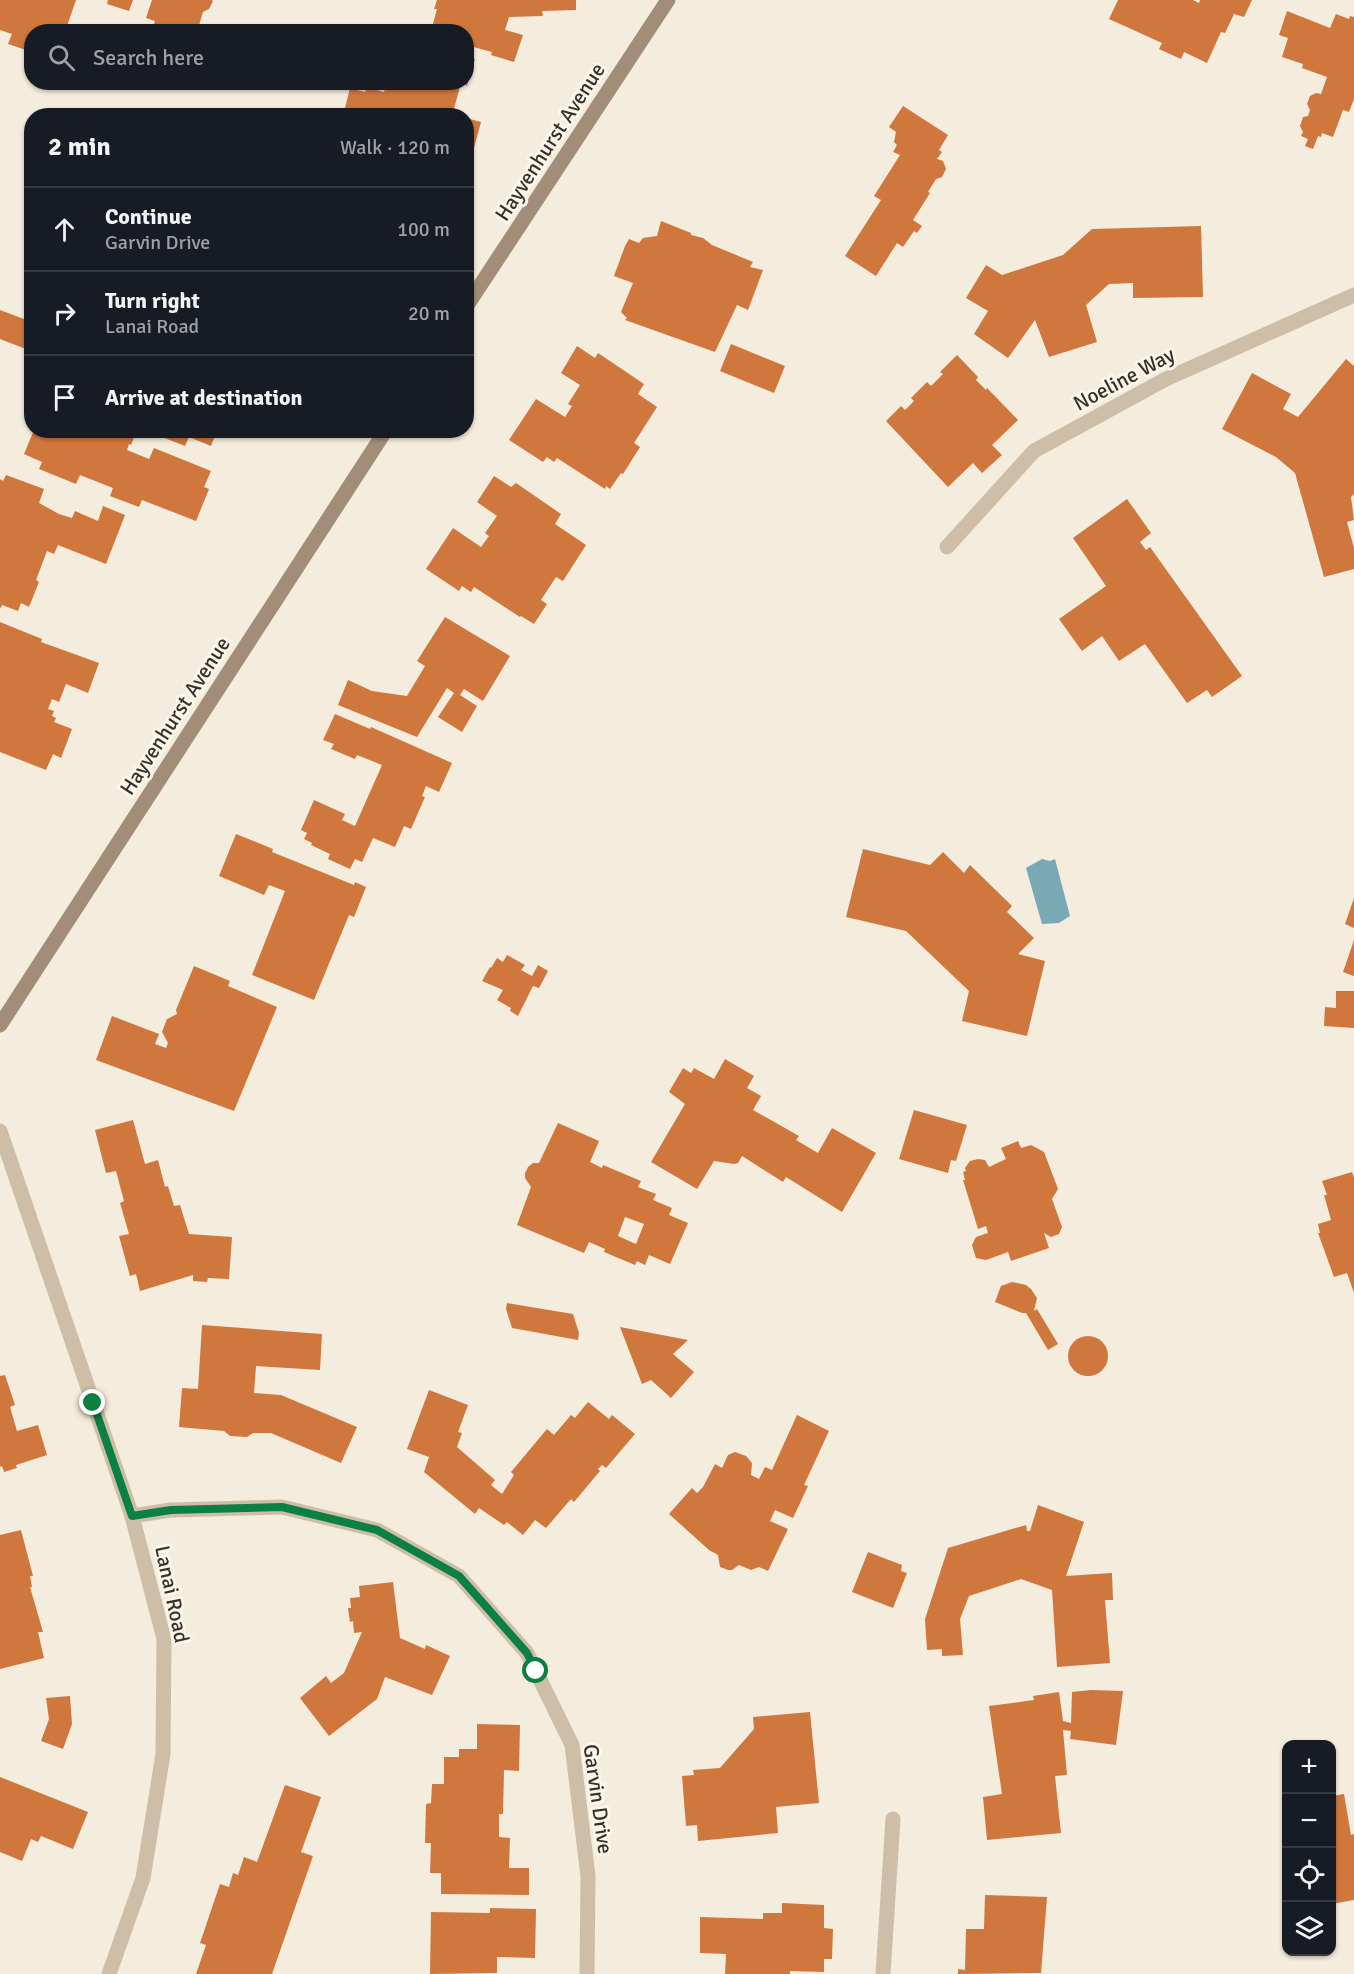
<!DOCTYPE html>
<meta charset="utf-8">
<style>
:root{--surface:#171b24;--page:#20242c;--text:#f1f3f6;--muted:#9ea1a6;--line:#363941}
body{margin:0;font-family:Signika,sans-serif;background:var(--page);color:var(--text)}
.controls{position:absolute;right:18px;bottom:18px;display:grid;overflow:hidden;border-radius:12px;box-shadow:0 2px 4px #0004}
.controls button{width:54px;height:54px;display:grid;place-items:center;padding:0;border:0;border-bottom:2px solid var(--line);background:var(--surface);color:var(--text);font:30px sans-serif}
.stop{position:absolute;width:18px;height:18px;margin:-14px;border:4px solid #0b8043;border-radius:50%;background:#fff}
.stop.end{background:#0b8043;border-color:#fff;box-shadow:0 2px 6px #0008}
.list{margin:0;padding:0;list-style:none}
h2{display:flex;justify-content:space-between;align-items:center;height:78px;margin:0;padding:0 24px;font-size:26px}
h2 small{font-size:20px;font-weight:400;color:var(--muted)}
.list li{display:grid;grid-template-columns:39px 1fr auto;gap:18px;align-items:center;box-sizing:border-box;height:84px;padding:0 24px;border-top:2px solid var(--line)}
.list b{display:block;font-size:22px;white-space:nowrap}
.list p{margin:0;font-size:20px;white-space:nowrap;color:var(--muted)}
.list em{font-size:20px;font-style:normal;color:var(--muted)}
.icon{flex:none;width:33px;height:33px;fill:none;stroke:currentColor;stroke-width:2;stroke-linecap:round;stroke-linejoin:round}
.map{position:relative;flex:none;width:1354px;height:1974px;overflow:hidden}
.search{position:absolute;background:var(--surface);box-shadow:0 2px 4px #0004;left:24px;top:24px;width:450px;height:66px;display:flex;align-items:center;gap:15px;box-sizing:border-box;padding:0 21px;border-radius:24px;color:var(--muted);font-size:22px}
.panel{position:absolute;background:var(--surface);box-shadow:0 2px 4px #0004;left:24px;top:108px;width:450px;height:330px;border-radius:24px}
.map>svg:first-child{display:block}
.water{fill:#78a9b4}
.building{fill:#d0773e;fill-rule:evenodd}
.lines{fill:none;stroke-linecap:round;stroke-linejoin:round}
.lane{stroke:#cebea7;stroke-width:15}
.street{stroke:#cebea7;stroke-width:15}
.secondary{stroke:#a28d78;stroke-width:15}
.route{stroke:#0b8043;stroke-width:8}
.labels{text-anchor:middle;stroke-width:6;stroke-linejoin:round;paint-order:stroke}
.street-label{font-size:21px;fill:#393028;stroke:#fbf6e9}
</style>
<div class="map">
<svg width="1354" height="1974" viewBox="0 0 1354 1974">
<rect width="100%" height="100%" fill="#f4ecdc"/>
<polygon class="water" points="1042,859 1050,861 1055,859 1070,916 1059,923 1042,924 1026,868"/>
<g class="building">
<polygon points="0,0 76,0 66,29 72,32 32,32 32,52 8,44 12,34 0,30"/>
<polygon points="108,0 133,0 129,11 107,4"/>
<polygon points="152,0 212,0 213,1 209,9 203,12 197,32 151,32 155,21 146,18"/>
<polygon points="437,0 576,0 576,10 542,11 543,16 509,17 505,30 523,35 514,62 491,55 492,52 466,45 466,32 431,31 437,9 434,9"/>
<polygon points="1118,0 1193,0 1199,3 1200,0 1252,0 1244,17 1234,14 1225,33 1221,32 1207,63 1184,52 1181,59 1159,49 1162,43 1109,19"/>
<polygon points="1287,11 1330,28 1336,14 1349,19 1350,16 1354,17 1354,99 1349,112 1343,110 1333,137 1322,133 1321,137 1318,136 1313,149 1305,146 1308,139 1301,136 1303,132 1300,126 1303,117 1308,116 1310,110 1307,104 1310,96 1316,93 1321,94 1327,77 1302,68 1303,64 1282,57 1288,38 1279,35"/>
<polygon points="466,57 475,59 467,86 461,83 452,116 373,116 345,108 350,88 365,92 367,87 384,92 387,82 466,82"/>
<polygon points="903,106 948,135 939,150 942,152 937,159 943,161 946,169 942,177 936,179 928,192 930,193 913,220 922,226 917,233 914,231 903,247 897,243 876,276 845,256 881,200 874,196 900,155 893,152 897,145 894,142 896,132 889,127"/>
<polygon points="466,118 481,122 471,159 466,158"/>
<polygon points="661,221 691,233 691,235 703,238 712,245 753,262 750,267 763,270 748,310 737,305 715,352 625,320 627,318 621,312 633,283 614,276 625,246 629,239 639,243 643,238 657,236"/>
<polygon points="1201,226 1203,297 1133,298 1133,283 1109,284 1086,305 1097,342 1049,357 1035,320 1008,358 974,334 988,311 966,298 986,265 1002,275 1063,255 1092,229"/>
<polygon points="0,310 32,322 31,351 0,339"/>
<polygon points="731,344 785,366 774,393 720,371"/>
<polygon points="577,346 595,358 598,353 644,384 638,394 657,407 634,443 640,447 623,474 621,473 610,489 606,486 605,489 557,458 554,462 547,457 543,462 509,440 536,399 565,417 572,406 568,404 580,385 561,373"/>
<polygon points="957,355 978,377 976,380 986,390 987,388 1018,420 992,445 1002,455 982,473 973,463 948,487 886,421 901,406 905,410 914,401 911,398 927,382 931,386 943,374 940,372"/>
<polygon points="1346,359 1354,366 1354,494 1351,497 1354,520 1347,522 1354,548 1354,569 1324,577 1295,473 1276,457 1222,429 1252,373 1291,394 1283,409 1298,417"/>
<polygon points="34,430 137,430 131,445 129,444 127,450 149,459 154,448 211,471 204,487 209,489 196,521 142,500 139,507 110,496 113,488 80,475 76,484 39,469 42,462 24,454"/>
<polygon points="159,430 217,430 211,446 189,437 185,446 157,435"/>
<polygon points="6,475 44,489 39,503 59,514 72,518 75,511 98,521 103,506 125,515 106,564 58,545 54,554 47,551 36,580 39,582 29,607 21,603 18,611 2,605 0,609 0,479 3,481"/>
<polygon points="494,476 511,487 516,483 561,514 555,524 586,545 563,581 556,577 541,600 547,604 534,624 521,616 520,617 474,587 471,592 462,586 459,591 426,569 453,528 481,547 489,536 485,533 497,516 477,502"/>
<polygon points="1127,499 1151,533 1140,542 1146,550 1150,547 1242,676 1212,697 1207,690 1187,703 1145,644 1119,661 1102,636 1082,651 1059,619 1106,586 1073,538"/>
<polygon points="445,617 510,656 483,701 464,689 460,695 477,706 462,732 438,717 454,693 447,688 417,737 338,705 348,680 372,691 407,696 425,666 417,661"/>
<polygon points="0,622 42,639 41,642 99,663 88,693 66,684 59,702 52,699 48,709 54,711 52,716 56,718 54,722 72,729 61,758 53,754 46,770 0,752"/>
<polygon points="335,714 370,729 371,727 452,763 439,792 426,786 422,796 425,797 411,829 404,826 395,847 373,838 362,862 355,859 350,869 328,859 330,854 311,845 312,843 304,839 307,833 301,830 314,800 345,814 342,820 355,826 382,765 357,755 355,759 331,749 334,744 323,740"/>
<polygon points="236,834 273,849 272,852 354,885 355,882 366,887 354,917 349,915 314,1000 252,975 285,891 269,885 264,895 219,876"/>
<polygon points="863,849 930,865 943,852 964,873 970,865 1012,906 1007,912 1034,938 1018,954 1045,961 1027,1036 962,1021 969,991 906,931 846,917"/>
<polygon points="1354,898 1354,928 1345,924"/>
<polygon points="1354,940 1354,976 1343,972"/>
<polygon points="507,955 525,965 521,970 532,976 538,965 548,971 539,988 533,986 518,1016 510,1011 511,1008 497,1000 503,990 482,981 490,967 491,968 497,958 503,962"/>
<polygon points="194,966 230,981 228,986 277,1007 234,1111 96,1060 112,1016 159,1034 155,1044 166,1048 168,1043 162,1032 167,1019 177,1014 176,1010"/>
<polygon points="1336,991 1354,991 1354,1028 1324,1026 1325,1007 1336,1008"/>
<polygon points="725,1059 754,1076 747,1088 761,1096 753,1110 799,1136 796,1140 818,1153 832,1128 876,1153 842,1212 786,1177 783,1182 742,1156 738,1163 734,1164 714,1161 697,1189 651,1162 685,1104 669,1092 683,1068 691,1073 694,1068 714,1079"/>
<polygon points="914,1110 967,1125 956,1161 951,1160 948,1173 899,1159"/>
<polygon points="133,1120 145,1164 158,1160 165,1187 168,1186 174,1206 180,1205 189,1234 232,1237 229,1279 208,1278 207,1282 193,1281 193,1275 140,1291 136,1274 130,1276 119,1236 129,1234 120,1203 124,1201 116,1171 106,1173 95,1130"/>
<path d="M558,1123l41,18 -9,21 12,6 1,-3 38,16 -3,6 18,7 -3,6 19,8 -3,7 19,8 -18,41 -21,-9 -4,10 -8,-4 -2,4 -31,-13 1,-3 -16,-7 -5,11 -67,-28 14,-38 -6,-9v-5l3,-6 5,-4h6zM625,1217l19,7 -8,20 -18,-8z"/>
<polygon points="1018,1141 1021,1148 1031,1145 1044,1152 1058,1189 1052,1199 1062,1227 1059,1234 1051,1237 1044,1233 1049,1248 1011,1261 1008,1252 986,1260 976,1258 972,1245 976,1237 988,1233 986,1226 978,1229 963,1180 965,1180 963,1172 966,1171 965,1168 970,1161 978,1159 985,1160 989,1167 1006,1159 1001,1148"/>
<polygon points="1352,1172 1354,1177 1354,1293 1347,1273 1334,1277 1318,1233 1320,1233 1318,1224 1331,1220 1324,1195 1327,1195 1322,1181"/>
<polygon points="1012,1282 1026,1285 1031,1289 1037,1298 1034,1311 1037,1309 1058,1344 1048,1350 1026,1313 1022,1313 995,1302 1001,1286"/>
<polygon points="507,1303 573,1314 579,1333 578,1340 512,1328 506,1309"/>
<polygon points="202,1325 322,1334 320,1370 256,1366 254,1393 281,1395 357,1427 341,1463 271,1433 253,1433 247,1437 230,1436 224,1431 179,1427 182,1388 198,1389"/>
<polygon points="620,1327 688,1340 673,1354 694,1372 671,1398 651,1380 642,1384"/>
<circle cx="1088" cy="1356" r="20"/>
<polygon points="5,1375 15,1405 10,1407 17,1431 38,1425 47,1455 16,1465 17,1468 4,1472 2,1466 0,1467 0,1376"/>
<polygon points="429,1390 468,1405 458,1432 462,1433 457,1447 495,1480 491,1485 502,1494 514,1475 511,1472 547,1429 554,1435 571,1415 575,1418 588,1402 609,1419 612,1415 635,1434 606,1468 602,1465 598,1469 600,1471 574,1502 571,1499 546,1528 535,1520 523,1535 507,1522 504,1525 479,1508 475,1514 424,1472 429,1457 407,1449"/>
<polygon points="797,1415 829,1431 804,1485 808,1486 793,1518 775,1510 770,1521 788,1529 768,1571 759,1567 751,1570 739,1565 732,1570 728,1570 720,1567 718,1555 709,1550 669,1514 692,1488 697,1493 703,1487 715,1464 722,1468 728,1455 735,1452 746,1456 752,1463 751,1475 759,1479 765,1467 772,1470"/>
<polygon points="1038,1505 1084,1522 1066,1576 1112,1573 1113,1600 1105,1600 1110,1663 1057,1667 1052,1590 1021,1579 969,1596 960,1619 963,1655 942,1656 942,1649 927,1650 925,1619 948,1548 1026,1525 1027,1531 1030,1531"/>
<polygon points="21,1530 33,1576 30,1576 32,1587 30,1587 43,1632 38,1632 44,1658 0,1669 0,1535"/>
<polygon points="868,1552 902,1565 901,1571 907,1573 893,1608 852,1592"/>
<polygon points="393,1582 400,1638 425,1649 426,1645 450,1656 432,1695 385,1677 377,1699 329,1736 300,1698 326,1676 331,1683 344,1673 362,1632 354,1633 353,1621 350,1622 348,1608 351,1608 350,1598 360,1597 359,1586"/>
<polygon points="1091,1690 1123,1691 1116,1745 1070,1739 1071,1731 1063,1730 1067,1775 1055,1776 1061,1833 987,1840 983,1797 1002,1794 989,1706 1034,1700 1033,1696 1059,1692 1063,1721 1071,1723 1072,1692"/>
<polygon points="70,1696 72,1724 63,1749 41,1741 49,1719 46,1698"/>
<polygon points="810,1712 819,1803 776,1807 778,1833 698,1841 697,1825 686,1826 682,1776 694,1775 693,1770 720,1768 754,1729 753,1717"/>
<polygon points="477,1724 520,1725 519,1771 504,1770 503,1814 499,1814 499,1837 510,1838 509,1868 529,1868 529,1895 441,1894 441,1873 430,1873 431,1843 425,1843 426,1804 431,1803 432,1784 444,1784 444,1757 459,1757 459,1749 477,1749"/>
<polygon points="0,1777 88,1812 73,1849 41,1836 38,1842 31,1839 22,1861 0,1852"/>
<polygon points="285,1785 321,1797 301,1852 313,1856 272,1974 196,1974 206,1945 200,1943 220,1884 229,1887 233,1873 238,1875 244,1857 257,1862"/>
<polygon points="1344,1794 1351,1835 1354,1834 1354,1900 1332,1904 1332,1796"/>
<polygon points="985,1895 1047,1897 1041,1973 958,1974 958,1969 965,1970 966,1929 984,1929"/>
<polygon points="782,1903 824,1905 824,1928 833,1929 832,1959 824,1959 824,1972 790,1971 790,1974 725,1974 726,1954 700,1953 700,1917 763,1919 763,1913 782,1913"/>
<polygon points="490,1908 536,1909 535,1958 497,1957 497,1973 430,1974 431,1912 490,1913"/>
</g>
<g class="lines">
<polyline class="lane" points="883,1974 893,1819"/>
<g class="street">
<polyline points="947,547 1034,451 1166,379 1354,295"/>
<polyline points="0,1131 132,1516 164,1639 163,1754 143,1878 109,1974"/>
<polyline points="132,1516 171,1510 282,1507 377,1530 459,1576 527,1653 572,1745 588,1876 587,1974"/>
</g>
<g class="secondary">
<polyline points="466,307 668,0"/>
<polyline points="0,1025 386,430"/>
</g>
</g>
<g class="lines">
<polyline class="route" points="93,1403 132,1516 171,1510 282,1507 377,1530 459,1576 527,1653 536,1671"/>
</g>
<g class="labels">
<g class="street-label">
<text transform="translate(550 142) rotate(-57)" y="7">Hayvenhurst Avenue</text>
<text transform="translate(1124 379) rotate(-28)" y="7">Noeline Way</text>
<text transform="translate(175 716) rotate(-57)" y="7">Hayvenhurst Avenue</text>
<text transform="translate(172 1594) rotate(78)" y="7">Lanai Road</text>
<text transform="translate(598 1799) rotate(82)" y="7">Garvin Drive</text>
</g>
</g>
</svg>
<div class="controls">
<button>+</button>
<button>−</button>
<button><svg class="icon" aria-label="locate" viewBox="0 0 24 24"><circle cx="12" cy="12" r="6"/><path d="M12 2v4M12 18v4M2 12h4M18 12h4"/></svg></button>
<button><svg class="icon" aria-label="layers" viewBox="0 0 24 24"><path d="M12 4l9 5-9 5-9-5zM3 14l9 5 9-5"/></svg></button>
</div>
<div class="stop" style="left:536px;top:1671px"></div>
<div class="stop end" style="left:93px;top:1403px"></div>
<div class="search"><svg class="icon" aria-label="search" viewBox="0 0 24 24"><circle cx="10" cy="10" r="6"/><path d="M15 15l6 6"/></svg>Search here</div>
<section class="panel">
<h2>2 min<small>Walk · 120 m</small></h2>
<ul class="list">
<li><svg class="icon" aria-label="ahead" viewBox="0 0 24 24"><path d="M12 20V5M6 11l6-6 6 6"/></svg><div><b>Continue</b><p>Garvin Drive</p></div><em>100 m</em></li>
<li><svg class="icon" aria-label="right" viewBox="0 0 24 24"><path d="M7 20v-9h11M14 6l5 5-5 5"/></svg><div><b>Turn right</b><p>Lanai Road</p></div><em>20 m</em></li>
<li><svg class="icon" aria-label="arrive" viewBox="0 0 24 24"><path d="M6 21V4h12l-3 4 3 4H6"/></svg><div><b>Arrive at destination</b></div></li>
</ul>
</section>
</div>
